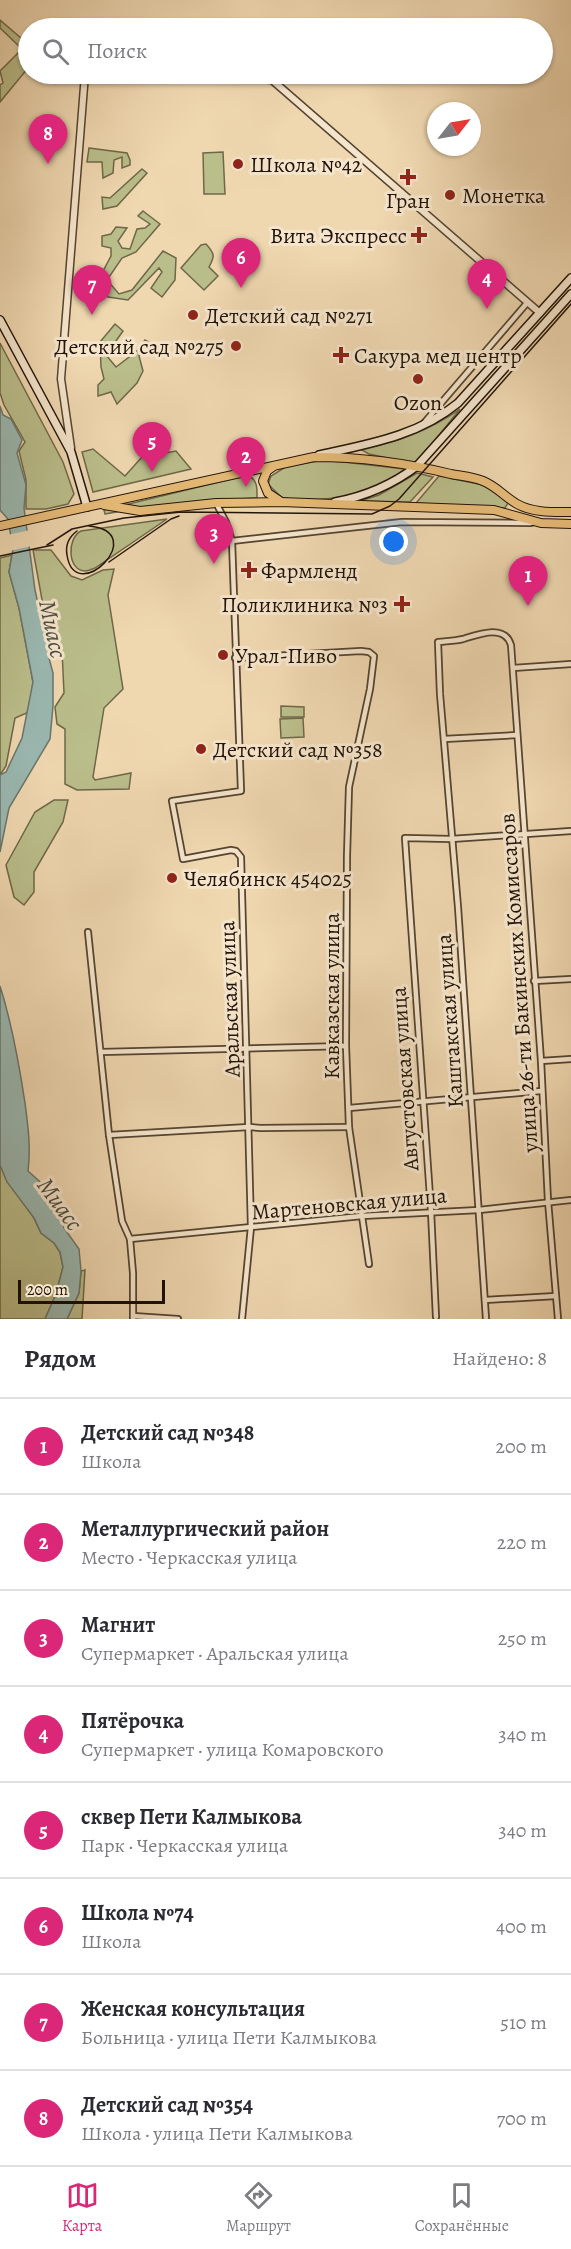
<!DOCTYPE html>
<html lang="ru">
<meta charset="utf-8">
<style>
:root{--surface:#fff;--page:#f7f7f7;--text:#2b2b33;--muted:#7c7c81;--line:#e1e1e2;--accent:#db2777}
body{margin:0;font-family:Alegreya,serif;background:var(--page);color:var(--text)}
.compass{position:absolute;left:427px;top:102px;width:54px;height:54px;border-radius:50%;background:var(--surface);box-shadow:0 2px 4px #0004;rotate:59deg}
.scale{position:absolute;left:18px;bottom:15px;width:147px;box-sizing:border-box;padding-left:6px;border:3px solid #211306;border-top:0;font-size:16px;line-height:21px;white-space:nowrap;color:#211306;-webkit-text-stroke:4px #f5e5cc;paint-order:stroke}
.you{position:absolute;left:394px;top:542px;width:21px;height:21px;margin:-15px;border:4px solid #fff;border-radius:50%;background:#1a73e8;box-shadow:0 0 0 9px #1a73e833}
.badge{display:grid;place-items:center;width:39px;height:39px;border-radius:50%;background:var(--accent);color:#fff;font-size:20px;font-weight:700}
.pin{position:absolute;translate:-50% -50px;filter:drop-shadow(0 2px 3px #0008)}
.pin::after{content:'';position:absolute;top:32px;width:21px;height:18px;background:inherit;clip-path:polygon(0 0,100% 0,50% 100%)}
.list{margin:0;padding:0;list-style:none}
h2{display:flex;justify-content:space-between;align-items:center;height:78px;margin:0;padding:0 24px;font-size:26px}
h2 small{font-size:20px;font-weight:400;color:var(--muted)}
.list li{display:grid;grid-template-columns:39px 1fr auto;gap:18px;align-items:center;box-sizing:border-box;height:96px;padding:0 24px;border-top:2px solid var(--line)}
.list b{display:block;font-size:22px;white-space:nowrap}
.list p{margin:0;font-size:20px;white-space:nowrap;color:var(--muted)}
.list em{font-size:20px;font-style:normal;color:var(--muted)}
.icon{flex:none;width:33px;height:33px;fill:none;stroke:currentColor;stroke-width:2;stroke-linecap:round;stroke-linejoin:round}
.map{position:relative;flex:none;width:571px;height:1319px;overflow:hidden}
.search{position:absolute;background:var(--surface);box-shadow:0 2px 4px #0004;left:18px;right:18px;top:18px;height:66px;display:flex;align-items:center;gap:15px;box-sizing:border-box;padding:0 21px;border-radius:33px;color:var(--muted);font-size:22px}
.sheet{height:846px;background:var(--surface)}
nav{display:flex;justify-content:space-around;align-items:center;box-sizing:border-box;height:84px;border-top:2px solid var(--line);background:var(--surface);font-size:16px;color:var(--muted)}
nav a{display:grid;justify-items:center;gap:3px}
nav .on{color:var(--accent)}
.map>svg:first-child{display:block}
.green{fill:#babe8b;stroke:#6e6848;stroke-width:1.5}
.water{fill:#9ab8b1;stroke:#6a766d;stroke-width:1.5}
.pier{fill:#efd7b0}
.lines{fill:none;stroke-linecap:round;stroke-linejoin:round}
.minor-casing{stroke:#544430;stroke-width:8}
.tertiary-casing{stroke:#544430;stroke-width:9}
.secondary-casing{stroke:#211306;stroke-width:10}
.primary-casing{stroke:#211306;stroke-width:10}
.minor{stroke:#f5e5cc;stroke-width:4.5}
.tertiary{stroke:#f5e5cc;stroke-width:6}
.secondary{stroke:#f5e5cc;stroke-width:7}
.primary{stroke:#e8bc78;stroke-width:8}
.tram{stroke:#211306;stroke-width:1.5}
.poi-dot{fill:#8f2418;stroke:#f5e5cc;stroke-width:2}
.labels{text-anchor:middle;stroke-width:6;stroke-linejoin:round;paint-order:stroke}
.poi-label{font-size:22px;fill:#211306;stroke:#f5e5cc;text-anchor:start}
.street-label{font-size:22px;fill:#211306;stroke:#f5e5cc}
.water-label{font-size:24px;font-style:italic;fill:#4b4d42;stroke:#f5e5cc}
</style>
<div class="map">
<svg width="571" height="1319" viewBox="0 0 571 1319">
<rect width="100%" height="100%" fill="#efd7b0"/>
<filter id="stains"><feTurbulence type="fractalNoise" baseFrequency=".00333" numOctaves="4"/><feColorMatrix values="0 0 0 0 .2 0 0 0 0 .09 0 0 0 0 .02 0 0 0 .5 -.17"/></filter>
<radialGradient id="worn" r=".72"><stop offset=".6" stop-color="#630" stop-opacity="0"/><stop offset="1" stop-color="#630" stop-opacity=".3"/></radialGradient>
<g class="green">
<polygon points="0,20 28,44 28,68 0,102 0,85 3,83 0,71 22,49 0,28"/>
<polygon points="89,148 127,153 130,160 130,165 122,168 122,157 114,160 113,173 103,178 102,162 87,162"/>
<polygon points="223,152 225,194 204,194 203,153"/>
<polygon points="142,169 147,173 117,206 103,209 102,197 110,198"/>
<polygon points="143,211 160,224 136,252 122,258 107,280 119,294 132,290 163,251 176,258 175,280 162,297 151,288 162,272 159,268 128,300 108,297 100,291 78,291 79,288 95,286 111,256 111,248 102,246 102,236 111,234 116,227 127,228 118,241 122,248 130,249 137,229 145,228 150,224 138,216"/>
<path d="M206,244c9,10 9,12 3,23l9,9 -14,14 -23,-22 20,-23z"/>
<polygon points="115,324 123,331 106,355 116,367 137,351 145,340 150,343 139,356 143,371 137,383 117,404 111,392 98,396 98,385 104,379 101,367 100,342"/>
<polygon points="0,343 63,462 74,494 68,504 46,509 26,509 26,480 19,451 25,442 4,405 0,393"/>
<path d="M460,409l-44,55 -47,-10 -9,-5c37,-6 69,-18 100,-40z"/>
<polygon points="93,449 125,476 142,457 176,451 191,469 93,492 82,452"/>
<path d="M325,460l80,9c-29,28 -85,34 -123,29l-14,-14 3,-8 16,-10z"/>
<polygon points="417,473 433,477 410,502 360,501 379,495"/>
<path d="M248,475c10,6 9,13 9,23 -54,2 -99,6 -152,16l-1,-4z"/>
<polygon points="439,476 483,485 496,492 508,503 505,508 416,503"/>
<path d="M167,519l-72,49c-3,1 -6,3 -10,3 -17,0 -19,-32 -4,-40z"/>
<polygon points="33,550 51,550 71,576 82,580 103,570 114,569 108,595 123,689 104,708 93,777 95,780 131,773 129,789 77,790 65,784 65,729 57,724 55,707 64,693 62,650 48,633"/>
<polygon points="12,555 9,572 19,608 33,682 29,712 15,718 6,766 0,775 0,558"/>
<polygon points="281,706 304,707 304,717 281,717"/>
<polygon points="303,718 304,737 281,738 280,719"/>
<polygon points="54,800 68,800 63,822 34,872 34,892 24,905 14,897 6,865 35,812"/>
<polygon points="0,1165 34,1218 41,1233 54,1243 60,1252 63,1267 56,1294 45,1319 0,1319"/>
<polygon points="85,1270 82,1319 67,1319 79,1293 81,1271"/>
</g>
<g class="water">
<polygon points="0,406 3,415 11,419 22,440 17,453 26,485 24,508 35,590 45,635 52,649 49,658 53,673 53,706 50,739 9,808 0,852 0,775 6,772 22,738 33,682 19,608 9,572 13,549 8,519 0,510"/>
<path d="M0,986c12,38 19,77 25,117 3,23 6,44 3,68l20,18 10,16 6,23 15,21 2,22 -2,22 -12,26h-22l11,-25 7,-27 -3,-15 -6,-9 -13,-10 -7,-15 -27,-36 -7,-17z"/>
</g>
<polygon class="pier" points="30,530 32,546 9,551 7,535"/>
<g class="lines">
<defs>
<g id="minor">
<polyline points="424,423 527,303"/>
<polyline points="216,503 226,522 232,541 241,791 172,801 183,859 231,850 236,851 241,857 251,1227 242,1319"/>
<polyline points="232,541 402,522 531,523"/>
<polyline points="235,658 361,651 369,652 374,656 370,689 349,787 347,856 346,1046 349,1127 369,1264"/>
<polyline points="513,668 571,664"/>
<polyline points="444,739 517,735"/>
<polyline points="88,932 109,1135 122,1221 130,1239 133,1273 133,1319"/>
<polyline points="534,981 571,979"/>
<polyline points="101,1052 346,1046"/>
<polyline points="541,1061 571,1059"/>
<polyline points="349,1108 541,1091"/>
<polyline points="109,1135 249,1127 261,1128 349,1127"/>
<polyline points="130,1239 362,1216 479,1210 571,1200"/>
<polyline points="485,1300 556,1296"/>
<polyline points="133,1316 178,1319"/>
<polyline points="436,1317 431,1211 405,838 451,839 571,831"/>
<path d="M486,1319l-28,-412 -18,-213 -2,-52c8,-1 17,-1 25,-3 16,-5 42,-15 48,6l30,416 7,140 10,118"/>
</g>
<g id="tertiary">
<polyline points="215,74 272,80 540,313"/>
<polyline points="71,448 61,379 85,74"/>
</g>
<g id="secondary">
<polyline points="0,320 71,452 87,507"/>
<path d="M319,455c50,-11 99,-19 139,-52l113,-125"/>
<path d="M335,502c32,-6 57,-17 82,-36l154,-172"/>
</g>
<g id="primary">
<polyline points="274,466 267,471 263,481 268,493 280,501"/>
<polyline points="104,505 140,511 216,503 281,502 494,510 541,523 571,524"/>
<path d="M0,526l314,-69c46,0 92,6 137,17 10,2 22,3 32,7 13,5 22,16 34,23 16,9 36,8 54,8"/>
</g>
</defs>
<use href="#minor" class="minor-casing"/>
<use href="#tertiary" class="tertiary-casing"/>
<use href="#secondary" class="secondary-casing"/>
<use href="#primary" class="primary-casing"/>
<use href="#minor" class="minor"/>
<use href="#tertiary" class="tertiary"/>
<use href="#secondary" class="secondary"/>
<use href="#primary" class="primary"/>
<g class="tram">
<path d="M77,531c-8,6 -12,13 -10,24 8,53 85,-23 22,-29"/>
<polyline points="47,545 72,529 124,518 181,512 372,514 390,506 399,499 571,304"/>
<polyline points="0,556 53,545"/>
<polyline points="109,562 171,519 179,516"/>
</g>
</g>
<g class="poi-dot">
<circle cx="238" cy="164" r="6"/>
<path d="M405 168h6v6h6v6h-6v6h-6v-6h-6v-6h6z"/>
<circle cx="450" cy="195" r="6"/>
<path d="M416 226h6v6h6v6h-6v6h-6v-6h-6v-6h6z"/>
<circle cx="193" cy="315" r="6"/>
<circle cx="236" cy="346" r="6"/>
<path d="M338 346h6v6h6v6h-6v6h-6v-6h-6v-6h6z"/>
<circle cx="418" cy="379" r="6"/>
<path d="M246 561h6v6h6v6h-6v6h-6v-6h-6v-6h6z"/>
<path d="M399 595h6v6h6v6h-6v6h-6v-6h-6v-6h6z"/>
<circle cx="223" cy="655" r="6"/>
<circle cx="201" cy="749" r="6"/>
<circle cx="172" cy="878" r="6"/>
</g>
<g class="labels">
<g class="poi-label">
<text x="250" y="172">Школа №42</text>
<text x="462" y="203">Монетка</text>
<text x="408" y="208" text-anchor="middle">Гран</text>
<text x="407" y="243" text-anchor="end">Вита Экспресс</text>
<text x="205" y="323">Детский сад №271</text>
<text x="224" y="354" text-anchor="end">Детский сад №275</text>
<text x="354" y="363">Сакура мед центр</text>
<text x="418" y="410" text-anchor="middle">Ozon</text>
<text x="261" y="578">Фармленд</text>
<text x="388" y="612" text-anchor="end">Поликлиника №3</text>
<text x="235" y="663">Урал-Пиво</text>
<text x="213" y="757">Детский сад №358</text>
<text x="184" y="886">Челябинск 454025</text>
</g>
<g class="street-label">
<text transform="translate(518 983) rotate(-94)" y="8">улица 26-ти Бакинских Комиссаров</text>
<text transform="translate(331 996) rotate(-90)" y="8">Кавказская улица</text>
<text transform="translate(229 999) rotate(-92)" y="8">Аральская улица</text>
<text transform="translate(449 1021) rotate(-94)" y="8">Каштакская улица</text>
<text transform="translate(404 1079) rotate(-94)" y="8">Августовская улица</text>
<text transform="translate(349 1203) rotate(-5)" y="8">Мартеновская улица</text>
</g>
<g class="water-label">
<text transform="translate(53 629) rotate(78)" y="8">Миасс</text>
<text transform="translate(60 1204) rotate(54)" y="8">Миасс</text>
</g>
</g>
<rect width="100%" height="100%" filter="url(#stains)"/>
<rect width="100%" height="100%" fill="url(#worn)"/>
</svg>
<svg class="compass" viewBox="-18 -18 36 36"><path d="M0-13l5 13h-10z" fill="#e53935"/><path d="M0 13l5-13h-10z" fill="#7c7c81"/></svg>
<div class="scale">200 m</div>
<div class="you"></div>
<div class="pin badge" style="left:528px;top:606px">1</div>
<div class="pin badge" style="left:246px;top:487px">2</div>
<div class="pin badge" style="left:214px;top:564px">3</div>
<div class="pin badge" style="left:487px;top:309px">4</div>
<div class="pin badge" style="left:152px;top:472px">5</div>
<div class="pin badge" style="left:241px;top:288px">6</div>
<div class="pin badge" style="left:92px;top:315px">7</div>
<div class="pin badge" style="left:48px;top:164px">8</div>
<div class="search"><svg class="icon" aria-label="search" viewBox="0 0 24 24"><circle cx="10" cy="10" r="6"/><path d="M15 15l6 6"/></svg>Поиск</div>
</div>
<section class="sheet">
<h2>Рядом<small>Найдено: 8</small></h2>
<ul class="list">
<li><span class="badge">1</span><div><b>Детский сад №348</b><p>Школа</p></div><em>200 m</em></li>
<li><span class="badge">2</span><div><b>Металлургический район</b><p>Место · Черкасская улица</p></div><em>220 m</em></li>
<li><span class="badge">3</span><div><b>Магнит</b><p>Супермаркет · Аральская улица</p></div><em>250 m</em></li>
<li><span class="badge">4</span><div><b>Пятёрочка</b><p>Супермаркет · улица Комаровского</p></div><em>340 m</em></li>
<li><span class="badge">5</span><div><b>сквер Пети Калмыкова</b><p>Парк · Черкасская улица</p></div><em>340 m</em></li>
<li><span class="badge">6</span><div><b>Школа №74</b><p>Школа</p></div><em>400 m</em></li>
<li><span class="badge">7</span><div><b>Женская консультация</b><p>Больница · улица Пети Калмыкова</p></div><em>510 m</em></li>
<li><span class="badge">8</span><div><b>Детский сад №354</b><p>Школа · улица Пети Калмыкова</p></div><em>700 m</em></li>
</ul>
</section>
<nav>
<a class="on"><svg class="icon" aria-label="map" viewBox="0 0 24 24"><path d="M3 6l6-2 6 2 6-2v14l-6 2-6-2-6 2zM9 4v14M15 6v14"/></svg>Карта</a>
<a><svg class="icon" aria-label="directions" viewBox="0 0 24 24"><path d="M12 3l9 9-9 9-9-9zM9 14v-3h6M13 9l2 2-2 2"/></svg>Маршрут</a>
<a><svg class="icon" aria-label="saved" viewBox="0 0 24 24"><path d="M7 4h10v16l-5-4-5 4z"/></svg>Сохранённые</a>
</nav>
